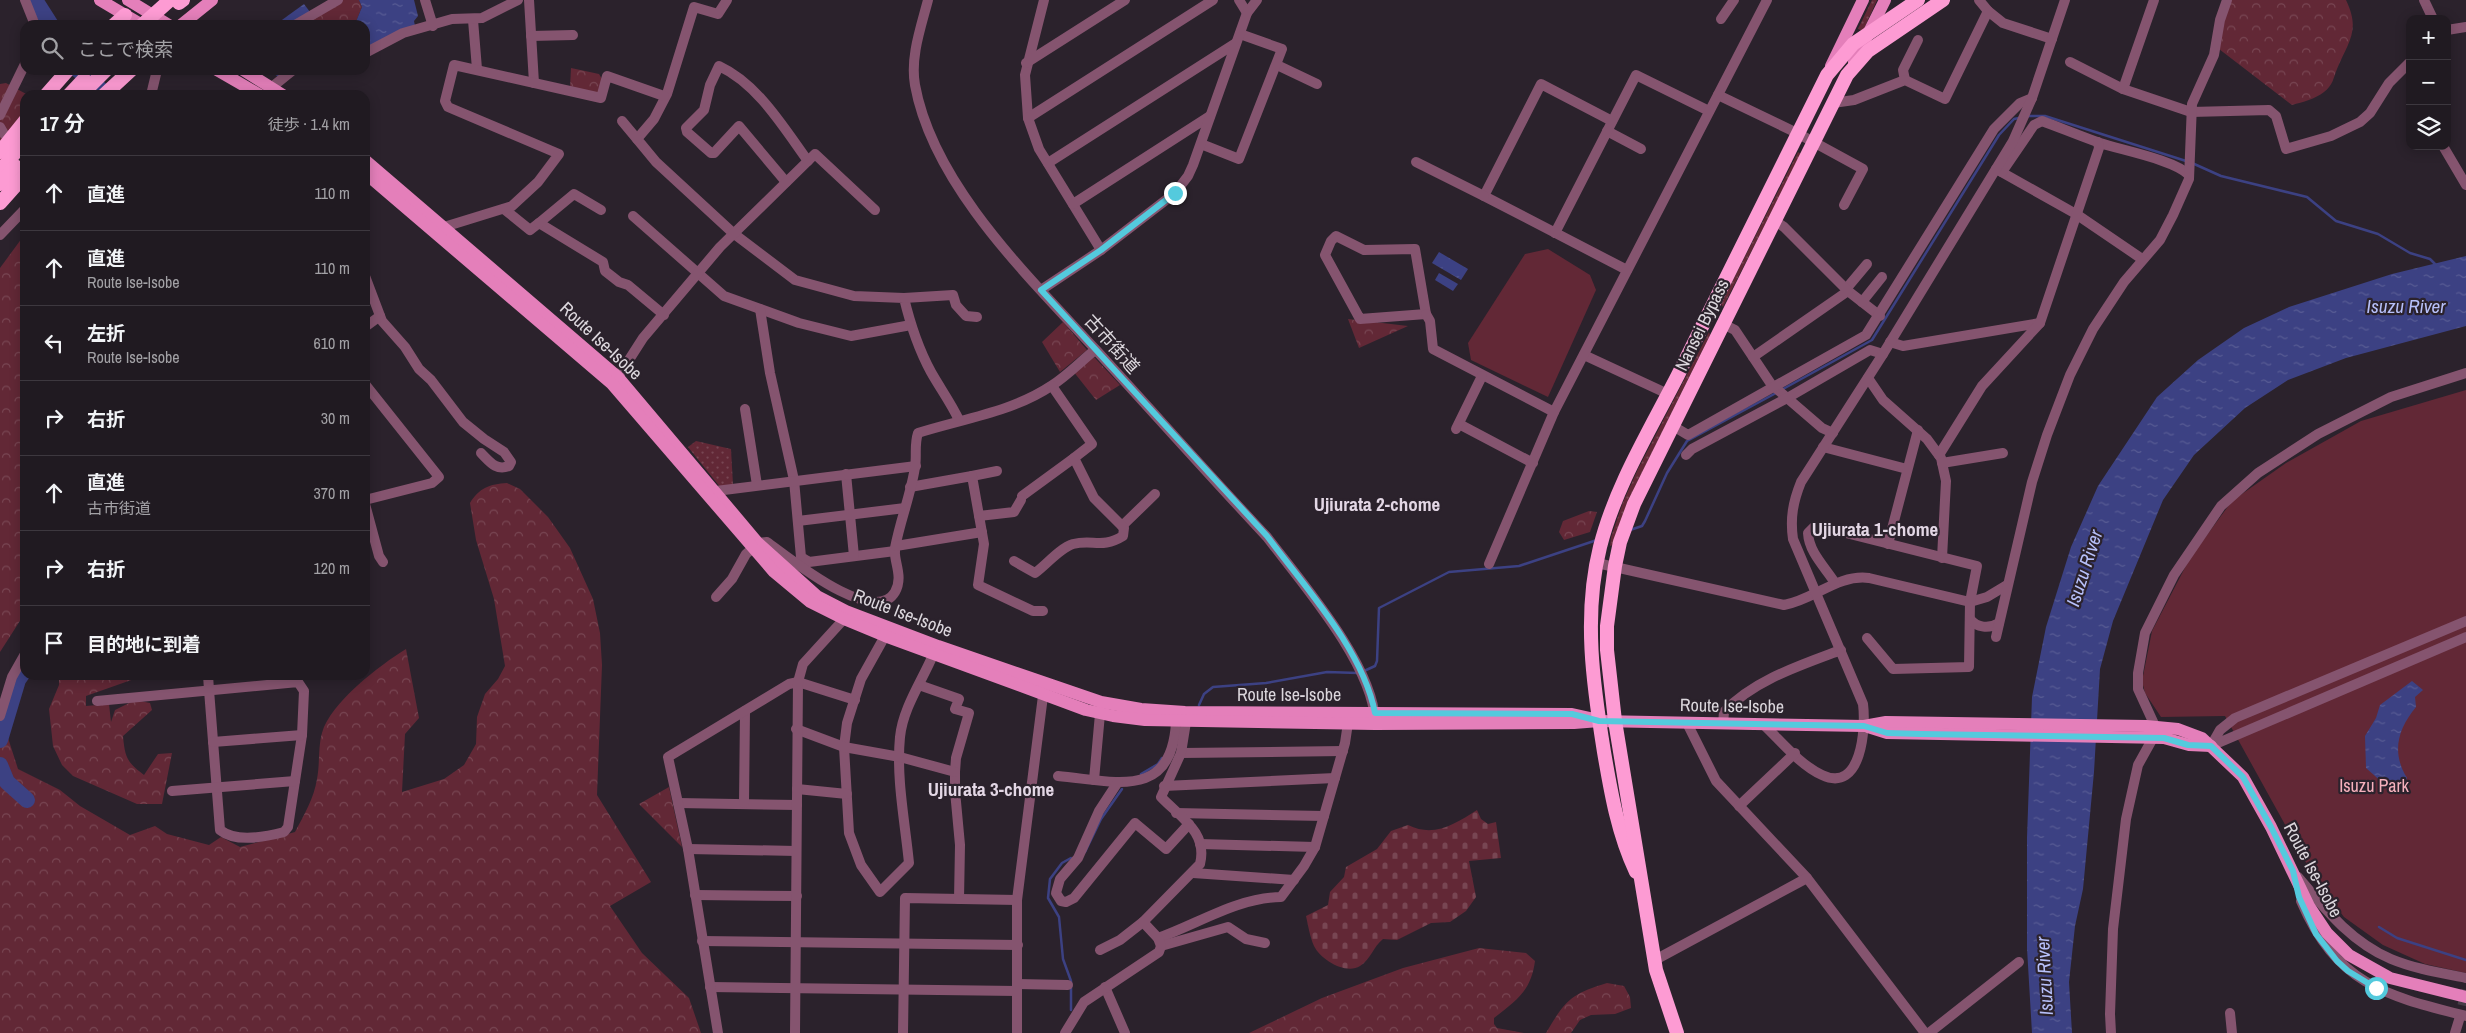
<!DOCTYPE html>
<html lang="ja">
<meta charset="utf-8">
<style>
:root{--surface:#201a21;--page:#28232a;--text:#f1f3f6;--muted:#a2a1a5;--line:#3d383f}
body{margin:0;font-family:"Archivo Narrow","Noto Sans JP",sans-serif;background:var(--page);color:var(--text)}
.controls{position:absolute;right:15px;top:15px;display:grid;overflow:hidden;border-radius:10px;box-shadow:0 2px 12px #0003}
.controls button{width:45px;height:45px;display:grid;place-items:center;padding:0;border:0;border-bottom:1px solid var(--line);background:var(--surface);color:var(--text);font:25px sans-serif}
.stop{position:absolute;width:15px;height:15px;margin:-11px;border:4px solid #54cadd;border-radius:50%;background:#fff}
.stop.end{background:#54cadd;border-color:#fff;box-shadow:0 1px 5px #0008}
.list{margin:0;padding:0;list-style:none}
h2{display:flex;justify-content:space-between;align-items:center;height:65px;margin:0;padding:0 20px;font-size:21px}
h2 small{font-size:16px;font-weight:400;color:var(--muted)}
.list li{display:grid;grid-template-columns:32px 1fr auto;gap:15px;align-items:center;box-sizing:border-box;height:75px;padding:0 20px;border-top:1px solid var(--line)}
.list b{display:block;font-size:19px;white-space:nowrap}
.list p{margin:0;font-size:16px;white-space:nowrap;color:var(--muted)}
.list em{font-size:16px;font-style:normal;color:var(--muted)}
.icon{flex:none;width:28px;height:28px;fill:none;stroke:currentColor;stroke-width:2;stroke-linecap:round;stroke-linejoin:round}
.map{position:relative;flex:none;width:2466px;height:1033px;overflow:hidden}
.search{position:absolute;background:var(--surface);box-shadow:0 2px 12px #0003;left:20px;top:20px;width:350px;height:55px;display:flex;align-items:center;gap:12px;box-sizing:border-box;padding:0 18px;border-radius:15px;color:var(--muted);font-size:19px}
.panel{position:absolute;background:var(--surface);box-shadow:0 2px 12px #0003;left:20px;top:90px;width:350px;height:590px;border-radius:15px}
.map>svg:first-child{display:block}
.grass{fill:url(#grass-dots)}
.forest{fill:url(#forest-crowns)}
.cemetery{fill:url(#cemetery-stones)}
.pitch{fill:#622836}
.water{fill:url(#water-ripples)}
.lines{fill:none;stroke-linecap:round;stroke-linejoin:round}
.stream{stroke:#3c4183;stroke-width:2.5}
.river{stroke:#3c4183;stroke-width:16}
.minor-tunnel{stroke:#463d47;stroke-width:10;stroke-dasharray:10 5;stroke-linecap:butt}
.minor{stroke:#85546f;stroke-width:10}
.major{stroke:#e47fba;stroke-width:12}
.highway{stroke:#fd9bd3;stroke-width:14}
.highway-bridge{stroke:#fd9bd3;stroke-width:14}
.route{stroke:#54cadd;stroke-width:6}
.labels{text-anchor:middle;stroke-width:4.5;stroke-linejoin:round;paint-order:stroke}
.street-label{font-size:18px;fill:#dcd7dd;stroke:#2b222c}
.park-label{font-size:18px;fill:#f7b1bd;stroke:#2b222c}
.water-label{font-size:19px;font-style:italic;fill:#b7c0fa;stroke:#2b222c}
.neighbourhood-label{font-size:19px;font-weight:bold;fill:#e3d7e5;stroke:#2b222c}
</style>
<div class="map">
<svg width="2466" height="1033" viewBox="0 0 2466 1033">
<defs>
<pattern id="grass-dots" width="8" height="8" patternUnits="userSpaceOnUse" patternTransform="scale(1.25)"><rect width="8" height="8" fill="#622836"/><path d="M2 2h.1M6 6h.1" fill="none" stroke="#784653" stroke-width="1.8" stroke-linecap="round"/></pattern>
<pattern id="forest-crowns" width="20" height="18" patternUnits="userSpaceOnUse" patternTransform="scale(1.25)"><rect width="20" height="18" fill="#622836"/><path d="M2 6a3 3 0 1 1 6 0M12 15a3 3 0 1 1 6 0" fill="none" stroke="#784653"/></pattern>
<pattern id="cemetery-stones" width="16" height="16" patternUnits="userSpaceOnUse" patternTransform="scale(1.25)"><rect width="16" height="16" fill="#622836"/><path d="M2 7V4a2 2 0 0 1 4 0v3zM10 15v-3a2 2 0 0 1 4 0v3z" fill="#784653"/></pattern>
<pattern id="water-ripples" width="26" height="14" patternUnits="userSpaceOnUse" patternTransform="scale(1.25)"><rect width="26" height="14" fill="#3c4183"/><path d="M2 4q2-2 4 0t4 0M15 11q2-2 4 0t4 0" fill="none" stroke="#585c94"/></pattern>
</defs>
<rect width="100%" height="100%" fill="#2b222c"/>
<g class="grass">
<polygon points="1872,0 1877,0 1863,31 1858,29"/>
<polygon points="1798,152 1801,154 1723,307 1721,304"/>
<polygon points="1709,332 1710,335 1627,503 1613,545 1610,546 1611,537 1623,502 1638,469"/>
<polygon points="696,441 731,449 733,485 720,487 688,447"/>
</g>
<g class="forest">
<polygon points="342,0 359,0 362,7 355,24 316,25 311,19"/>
<path d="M2230,0h116c15,31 2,42 -9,69 -4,10 -4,16 -13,23 -9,7 -21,10 -32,13l-73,-56 3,-25z"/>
<polygon points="571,68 599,74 602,79 600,91 595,94 570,88"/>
<polygon points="6,83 28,95 25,95 25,138 0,167 0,84"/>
<polygon points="25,234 25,613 0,652 0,268"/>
<polygon points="1348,319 1408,326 1359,348"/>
<polygon points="1063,322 1087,350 1060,372 1042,342"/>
<polygon points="1094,357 1120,385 1096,400 1073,371"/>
<path d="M507,483l13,6 28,28 22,31 23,51 7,34 2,32 -5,130 54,87 -41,24 32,47 47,45 12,35h-701v-360v40l18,56 42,21 20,16 50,29 25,-9 12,8 42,11 12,-8 19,10 55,-15c9,-17 19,-34 22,-53 3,-15 1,-32 5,-46 8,-30 58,-68 84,-84l13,69 -14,16 -3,58 42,-13 20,-14 12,-21 1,-27 8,-23 13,-15 7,-13 -11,-67 -18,-59 -6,-37c9,-15 20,-19 37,-20z"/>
<polygon points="1589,511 1597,512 1590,532 1564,540 1559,532 1563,521"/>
<path d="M59,675h60l18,3 -51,18v10l23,-2 2,18 4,-12 20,-10 15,3 2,7 -29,26c2,22 4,26 21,39l14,-21 14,-1 -10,51h-25l-64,-28 -11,-11 -9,-19 -4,-37 10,-24z"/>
<polygon points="669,787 682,847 639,804"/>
<path d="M1479,948l47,5 9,8c-4,30 -18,39 -41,57v6l3,4 27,5h-275l73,-35 81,-30z"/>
<path d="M1607,983l17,3 6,11 1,11 -16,6 -24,1 -11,5 -9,13h-25c19,-32 24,-39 61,-50z"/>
</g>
<path class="cemetery" d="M1477,810l4,9 7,5 8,-2 5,36 -32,3 7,36 -10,14 -16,11 -19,1 -34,17 -14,-1c-10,8 -12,20 -23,27 -14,9 -39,-6 -46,-20 -4,-9 -6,-21 -8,-30l22,-11 2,-13 14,-15 2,-10 31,-18 14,-18 17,-6c26,13 47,-1 69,-15z"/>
<g class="pitch">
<polygon points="1548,249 1590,275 1596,290 1548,397 1471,360 1468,343 1525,254"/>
<polygon points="2466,390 2466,973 2425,964 2383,945 2344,917 2315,879 2225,716 2161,717 2145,693 2142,681 2152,631 2190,558 2232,501 2286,463 2361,421"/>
</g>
<g class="water">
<polygon points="359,0 414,0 418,16 414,21 415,26 365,49 365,25 353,25 353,23 355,24 362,7"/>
<polygon points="304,4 310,12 291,25 275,25"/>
<polygon points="1439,252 1468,269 1461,280 1432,263"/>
<polygon points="2466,256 2466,326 2346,358 2288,380 2245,408 2194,455 2163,500 2113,621 2100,669 2094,772 2083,889 2075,926 2069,982 2072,1033 2032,1033 2027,948 2027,838 2032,697 2046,627 2071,547 2098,486 2157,397 2198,360 2244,328 2289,307 2392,274"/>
<polygon points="1439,273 1458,284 1453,291 1435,280"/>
<path d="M2412,681l11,9 -8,7 1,10c-18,22 -25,45 -9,71l-5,10 -9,4 -27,-24 -1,-32 11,-18 4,-13z"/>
</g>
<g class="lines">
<g class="stream">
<polyline points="268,70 278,75"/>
<polyline points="2027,116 2045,116 2186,161"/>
<polyline points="2192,163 2221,176 2307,197 2336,221 2378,234 2410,253 2430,259 2436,265"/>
<polyline points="1783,389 1872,340 1999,135 2014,119 2019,118"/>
<polyline points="1630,530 1642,526 1645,521 1667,473 1687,441 1776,393"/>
<polyline points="1364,671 1375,666 1377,661 1379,608 1449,572 1519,566 1597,540"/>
<polyline points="1199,705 1204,694 1213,687 1266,683 1327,672 1358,673"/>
<polyline points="1141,774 1158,764 1162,758"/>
<polyline points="1085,852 1101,819 1122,789"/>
<polyline points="1071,858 1062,863 1050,879 1048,898 1059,917 1063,959 1071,981 1071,1010"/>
<polyline points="2379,927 2397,938 2466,960"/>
</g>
<g class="river">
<polyline points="35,0 51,25"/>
<polyline points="78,70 107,95"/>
<polyline points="0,740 18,680 25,670"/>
<polyline points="0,765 7,782 27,800"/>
</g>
<polyline class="minor-tunnel" points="2459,1020 2466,990"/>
<g class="minor">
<polyline points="25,0 35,25"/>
<polyline points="425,0 433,26"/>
<polyline points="529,0 534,83"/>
<path d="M727,0l-9,14 -24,-7 -27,87 -13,25 -17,20 19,23 77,71 62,47 59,16 50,2c6,25 15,52 27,74 9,16 20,31 28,48"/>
<path d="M928,0c-7,27 -18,57 -13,85 18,100 114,192 181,265 57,62 113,125 171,187 34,45 106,127 108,184"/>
<polyline points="1044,0 1025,75 1028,118 1039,149 1101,250"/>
<polyline points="1239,0 1247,13"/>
<polyline points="2424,0 2433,19"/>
<polyline points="1988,11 2003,23 2052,39"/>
<polyline points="1721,19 1734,0"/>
<polyline points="473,20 477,69"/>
<polyline points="295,25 338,0"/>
<polyline points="2447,30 2466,27"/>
<polyline points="531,36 573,35"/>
<polyline points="365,53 403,33 452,19 482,18 518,0"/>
<polyline points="2070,62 2123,89 2191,112 2269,110 2276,116 2286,149 2331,136 2360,122 2370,113 2389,83 2410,62"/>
<polyline points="1026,63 1125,0"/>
<polyline points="1277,65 1317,84"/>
<polyline points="1905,80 1903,70 1918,40"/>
<polyline points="272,87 293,70"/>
<polyline points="2123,89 2154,0"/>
<polyline points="151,95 157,70"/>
<polyline points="1718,95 1797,133 1863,169 1844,205"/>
<polyline points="1833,103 1854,100 1905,80 1945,99 1988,11 1979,0"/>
<polyline points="0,115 25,64"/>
<polyline points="1028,118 1213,0"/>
<polyline points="622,121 637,139"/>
<polyline points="1612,121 1541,84 1484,196 1627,270"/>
<polyline points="0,127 4,134"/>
<polyline points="1607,131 1641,149"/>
<polyline points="1201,144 1239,159 1282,49 1240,34"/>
<polyline points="2443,146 2466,185"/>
<polyline points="1416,162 1484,196"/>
<polyline points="1048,163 1236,43"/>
<polyline points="1996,169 2076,214 2142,259"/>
<path d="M2002,172l32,-47 8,-4c19,7 38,15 58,22 21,7 75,17 89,32"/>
<path d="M786,182l-47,-56 -25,27h-3l-24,-21 -1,-4 18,-18 6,-25 9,-19c39,18 65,62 89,95"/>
<polyline points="1073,204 1210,116"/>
<polyline points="504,209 530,230 539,223 603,262 605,271 619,282 628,285 664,315"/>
<polyline points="633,216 724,296 799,323 851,336 911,325"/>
<polyline points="539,223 574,194 601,210"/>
<polyline points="444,227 512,206 538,182 559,154 448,107 445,101 454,65 601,98 607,76 664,96"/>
<polyline points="1555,233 1636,75 1709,111"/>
<polyline points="0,235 25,209"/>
<polygon points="1336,236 1364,250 1415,249 1426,314 1360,319 1325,255 1331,241"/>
<path d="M365,276l17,45 23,26 14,22 12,11 32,42 21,17 20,13 7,10 -2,4c-13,5 -19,-4 -28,-13"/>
<polyline points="1846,289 1867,264"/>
<polyline points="1041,290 1101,250 1175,193 1188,176 1193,165 1247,13 1257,0"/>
<polyline points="1848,291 1880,316"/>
<polyline points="904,298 953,295 956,305 966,316 977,317"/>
<polyline points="1862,302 1882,277"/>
<polyline points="760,309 770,373 794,480 801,557 809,562 895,551"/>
<polyline points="1426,314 1430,321 1433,349 1554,412"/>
<polyline points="1723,324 1735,330 1771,384 1822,428 1833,433"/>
<polyline points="365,327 380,316"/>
<polyline points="1890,342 1903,346 2040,323"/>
<polyline points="1584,355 1668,394"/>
<polyline points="1753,357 1848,291 1784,227 1775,221"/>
<polyline points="618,377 643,338 720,247 815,154 875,210"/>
<polyline points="1868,378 1883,400 1927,439 1941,458 1946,481 1942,558"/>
<polyline points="365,384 439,477 432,483 365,500"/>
<polyline points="745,409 757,485"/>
<polyline points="1459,424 1533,463"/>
<polyline points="1673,426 1688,435 1866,335 1994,129 2020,103 2032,98"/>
<polyline points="1456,429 1482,376"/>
<polyline points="1823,447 1907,469"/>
<polyline points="1686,455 1692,449 1789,397 1870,350 1883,354"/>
<polyline points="1939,455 1982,386 2040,323 2099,148 2098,142"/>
<polyline points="1942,463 2003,453"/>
<polyline points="846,474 854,556"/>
<polyline points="972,476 997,471"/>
<polyline points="910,487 972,476 984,544 978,585 1033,611 1043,611"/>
<polyline points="716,491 916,466"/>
<polyline points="1022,496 1074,458"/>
<polyline points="365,504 379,556 383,562"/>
<polyline points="979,516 1014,512 1021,500"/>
<polyline points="798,521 905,508"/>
<polyline points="1122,526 1155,494"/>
<path d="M758,543l9,-1c20,14 107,86 128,50 9,-16 -2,-31 0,-44 5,-27 16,-54 20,-81 2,-11 -1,-22 3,-34 44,-14 94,-21 133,-47 16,-10 30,-25 44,-36"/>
<polyline points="1888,544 1918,430"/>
<polyline points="896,546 982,532"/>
<path d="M1014,561l21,12c11,-8 25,-25 38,-29 20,-5 29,5 50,-8l1,-8 -30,-30 -20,-40 18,-14 -40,-58"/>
<path d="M1597,563l187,42c30,-5 53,-31 85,-27l101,24 17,-5 20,-12"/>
<polyline points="1489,564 1554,412 1767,0"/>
<path d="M1835,583c-9,-15 -26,-30 -27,-50l6,-6 12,1 151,38 -7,36 -1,65 -76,2 -26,-31"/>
<polyline points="716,597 732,579 746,554 753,548"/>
<path d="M1970,619c7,9 19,10 29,4"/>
<path d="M885,636l-24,43 -14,44 -3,24 5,86 12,32 19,27 29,-29c-4,-41 -13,-85 -9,-126 3,-29 22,-56 33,-82"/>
<polyline points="1996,637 2032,482 2047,435 2070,375 2093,329 2124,282 2160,240 2173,215 2189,179 2192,104 2214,55 2220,20 2227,0"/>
<polyline points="919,685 959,699 955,709 969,713 956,758 955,772 955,791 960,845 959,899"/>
<path d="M97,701l201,-19 6,9 -2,44 -14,92 -4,5c-19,5 -48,11 -64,-2l-11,-140 -1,-15"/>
<polyline points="0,716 12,677 25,654"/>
<polyline points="1687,723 1716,781 1807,878 1925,1033"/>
<path d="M1723,724l1,-12c30,-32 77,-47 117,-62"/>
<path d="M1763,724c18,17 37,41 59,51 40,19 44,-48 41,-71l-70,-165c-3,-21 0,-37 8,-57l82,-128 130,-213 19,-43 33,-98"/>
<polyline points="2155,726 2138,689 2138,673 2145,633 2174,575 2221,506 2258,473 2318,434 2391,397 2466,373"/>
<polyline points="796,729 844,747 900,757 955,772"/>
<polyline points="213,742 302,735"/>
<polyline points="2211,746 2220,730 2235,718 2466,621"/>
<polyline points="2211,746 2466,637"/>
<polyline points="1181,753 1343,751"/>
<path d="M1058,776c56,5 114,25 118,-54"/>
<polyline points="1094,780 1100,714"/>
<polyline points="1118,782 1099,811 1078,858 1060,879 1056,893 1061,901 1066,902 1074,898 1135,823 1166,849 1189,824"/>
<polyline points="1164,786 1335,778"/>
<polyline points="797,789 847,794"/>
<polyline points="172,791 295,781"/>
<polyline points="678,803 797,805"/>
<polyline points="744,803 745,711"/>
<polyline points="1739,806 1795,753"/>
<polyline points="1176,813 1324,816"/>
<polyline points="1200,844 1315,847"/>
<polyline points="688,849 796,851"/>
<polyline points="1193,873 1294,880"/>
<path d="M2298,877c27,32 53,65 93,82 24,10 50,14 75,19"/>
<polyline points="695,895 797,896"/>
<path d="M2301,901c36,83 82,94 165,115"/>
<path d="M1158,938c42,-15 78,-40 123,-41l23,-31 11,-19 30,-104 3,-20"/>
<polyline points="702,941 1018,945"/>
<polyline points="1161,946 1228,927 1246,939 1265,943"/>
<polyline points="1100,950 1120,940 1143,922"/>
<polyline points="1655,960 1807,878"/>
<polyline points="1017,984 1068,985"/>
<polyline points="710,987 1017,991"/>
<polyline points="1105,987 1125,1033"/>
<polyline points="2230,1013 2232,1033"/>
<polyline points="718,1033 688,849 668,757 789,684 798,682 855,700"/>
<polyline points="795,1033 798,682 803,664 844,619"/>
<polyline points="903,1033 905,898 1017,900"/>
<polyline points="1017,1033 1017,900 1044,688"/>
<path d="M1065,1033l19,-31 75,-50 2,-6 -3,-8 -15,-16 57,-58c8,-32 -20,-47 -39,-67l20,-44 5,-31"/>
<polyline points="1929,1033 2019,962"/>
<polyline points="2111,1033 2110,1014 2113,929 2126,819 2138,765 2153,738"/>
<polyline points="2455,1033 2459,1020"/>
</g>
<g class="major">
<polyline points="100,0 142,25"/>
<polyline points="128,0 169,25"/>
<polyline points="181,25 212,0"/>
<polyline points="1854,62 1885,0"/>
<polyline points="1831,66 1863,0"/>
<polyline points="217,70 260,95"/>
<polyline points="243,70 283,95"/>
<polyline points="365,160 618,377 758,543 817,596 846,611 938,646 1101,702 1141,709 1185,712 1572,714 1590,718"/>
<polyline points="365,173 612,384 774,572 810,602 844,619 885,636 1086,710 1113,716 1145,720 1375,724 1574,723 1599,721 1864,726 1886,722 2146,726 2178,729 2202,738 2243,777 2271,827 2309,906 2327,933 2349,955 2390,978 2466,997"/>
<polyline points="1868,727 1887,733 2164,738 2189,745 2211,746"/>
</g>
<g class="highway">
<polyline points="179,3 183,0"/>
<polyline points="114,25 125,15"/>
<polyline points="46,95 68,70"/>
<polyline points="69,95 84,79"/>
<polyline points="81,95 106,70"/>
<polyline points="104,95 131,70"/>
<polyline points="0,152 25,121"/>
<polyline points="0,171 25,141"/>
<polyline points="0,184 15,166"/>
<polyline points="0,203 25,175"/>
<path d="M1636,872c-18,-38 -25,-79 -32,-120 -11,-68 -21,-137 -4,-205 15,-60 50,-117 78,-172 49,-100 99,-200 149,-300l26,-31 65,-44"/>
<polyline points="1677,1033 1656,970 1615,721 1607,650 1607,626 1615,566 1620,542 1634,504 1847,75 1868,51 1943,0"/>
</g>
<polyline class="highway-bridge" points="142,25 170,0"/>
</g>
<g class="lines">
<path class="route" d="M1175,193l-74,57 -60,40 226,246c38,51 96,114 108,177l197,1 27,7 265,5 23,7 34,1 243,4 24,7 23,1 32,31 28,50 22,44 6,26 17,37 21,27 11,10 28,17"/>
</g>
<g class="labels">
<g class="street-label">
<text transform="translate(1702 325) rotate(-64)" y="6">Nansei Bypass</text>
<text transform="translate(601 341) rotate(43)" y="6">Route Ise-Isobe</text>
<text transform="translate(1112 344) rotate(48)" y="6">古市街道</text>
<text transform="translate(903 613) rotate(21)" y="6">Route Ise-Isobe</text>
<text x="1289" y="701">Route Ise-Isobe</text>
<text transform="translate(1732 706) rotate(1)" y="6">Route Ise-Isobe</text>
<text transform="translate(2313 870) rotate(62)" y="6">Route Ise-Isobe</text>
</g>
<g class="park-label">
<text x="2374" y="792">Isuzu Park</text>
</g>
<g class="water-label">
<text x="2406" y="313">Isuzu River</text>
<text transform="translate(2084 568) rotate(-72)" y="7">Isuzu River</text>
<text transform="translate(2044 976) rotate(-93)" y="7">Isuzu River</text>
</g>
<g class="neighbourhood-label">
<text x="1377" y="511">Ujiurata 2-chome</text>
<text x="1875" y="536">Ujiurata 1-chome</text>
<text x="991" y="796">Ujiurata 3-chome</text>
</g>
</g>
</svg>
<div class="controls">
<button>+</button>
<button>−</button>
<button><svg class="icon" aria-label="layers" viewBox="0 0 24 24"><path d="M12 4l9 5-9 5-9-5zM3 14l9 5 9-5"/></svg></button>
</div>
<div class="stop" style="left:2376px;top:988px"></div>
<div class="stop end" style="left:1175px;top:193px"></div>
<div class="search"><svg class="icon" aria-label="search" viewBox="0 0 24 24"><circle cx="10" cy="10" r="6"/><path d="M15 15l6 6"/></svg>ここで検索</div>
<section class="panel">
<h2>17 分<small>徒歩 · 1.4 km</small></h2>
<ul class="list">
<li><svg class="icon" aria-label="ahead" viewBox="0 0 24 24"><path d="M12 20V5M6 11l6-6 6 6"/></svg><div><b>直進</b></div><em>110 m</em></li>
<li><svg class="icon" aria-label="ahead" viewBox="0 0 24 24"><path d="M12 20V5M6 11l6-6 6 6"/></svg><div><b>直進</b><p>Route Ise-Isobe</p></div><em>110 m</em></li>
<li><svg class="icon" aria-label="left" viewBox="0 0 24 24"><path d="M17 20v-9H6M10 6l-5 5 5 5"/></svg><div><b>左折</b><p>Route Ise-Isobe</p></div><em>610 m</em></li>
<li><svg class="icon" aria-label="right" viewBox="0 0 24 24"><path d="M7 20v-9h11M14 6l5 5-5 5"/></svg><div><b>右折</b></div><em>30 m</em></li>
<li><svg class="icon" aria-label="ahead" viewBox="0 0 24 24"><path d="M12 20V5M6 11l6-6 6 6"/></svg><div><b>直進</b><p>古市街道</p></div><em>370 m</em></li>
<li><svg class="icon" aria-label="right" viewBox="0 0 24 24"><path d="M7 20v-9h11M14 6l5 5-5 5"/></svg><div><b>右折</b></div><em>120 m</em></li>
<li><svg class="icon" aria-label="arrive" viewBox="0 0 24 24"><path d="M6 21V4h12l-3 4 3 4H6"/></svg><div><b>目的地に到着</b></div></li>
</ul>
</section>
</div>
